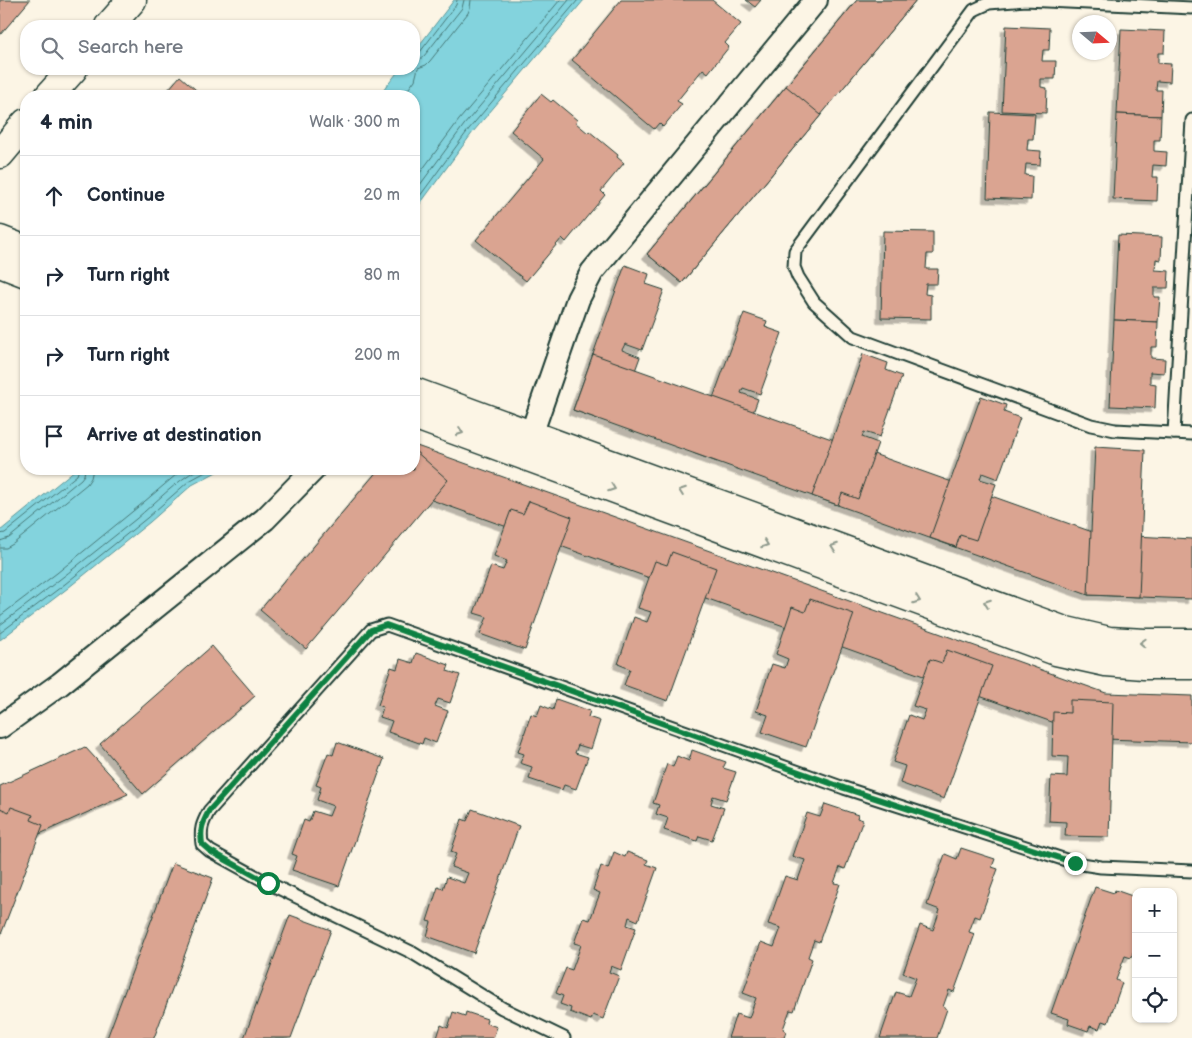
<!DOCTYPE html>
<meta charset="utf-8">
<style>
:root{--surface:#fff;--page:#f6f6f7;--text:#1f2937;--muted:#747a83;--line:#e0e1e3}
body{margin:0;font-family:"Balsamiq Sans",sans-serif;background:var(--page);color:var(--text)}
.controls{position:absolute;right:15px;bottom:15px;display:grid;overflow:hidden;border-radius:10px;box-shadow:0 1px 4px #0004}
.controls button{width:45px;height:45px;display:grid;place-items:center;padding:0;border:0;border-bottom:1px solid var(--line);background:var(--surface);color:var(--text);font:25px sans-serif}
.compass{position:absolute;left:1072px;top:15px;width:45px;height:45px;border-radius:50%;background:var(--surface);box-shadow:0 1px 4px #0004;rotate:109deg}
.stop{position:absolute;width:15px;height:15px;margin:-11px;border:4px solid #0b8043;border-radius:50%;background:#fff}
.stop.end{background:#0b8043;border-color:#fff;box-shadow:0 1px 5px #0008}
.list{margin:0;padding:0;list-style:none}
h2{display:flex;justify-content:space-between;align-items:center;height:65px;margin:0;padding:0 20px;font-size:21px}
h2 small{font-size:16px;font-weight:400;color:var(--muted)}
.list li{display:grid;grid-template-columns:32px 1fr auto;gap:15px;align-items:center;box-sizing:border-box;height:80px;padding:0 20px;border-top:1px solid var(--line)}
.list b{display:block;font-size:19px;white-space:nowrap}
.list em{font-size:16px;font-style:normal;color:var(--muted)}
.icon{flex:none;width:28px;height:28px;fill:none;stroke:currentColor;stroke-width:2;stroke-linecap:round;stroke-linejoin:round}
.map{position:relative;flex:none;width:1192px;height:1038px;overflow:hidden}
.search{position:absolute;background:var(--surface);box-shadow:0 1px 4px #0004;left:20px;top:20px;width:400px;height:55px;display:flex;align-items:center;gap:12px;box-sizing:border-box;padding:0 18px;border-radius:20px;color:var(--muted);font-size:19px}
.panel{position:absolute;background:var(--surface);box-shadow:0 1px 4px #0004;left:20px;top:90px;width:400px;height:385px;border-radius:20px}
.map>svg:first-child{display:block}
.water{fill:#83d3dd;stroke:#5b9799}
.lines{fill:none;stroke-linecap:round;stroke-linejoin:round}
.shore{stroke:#477978;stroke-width:1}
.building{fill:#daa491;stroke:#1f3d34;filter:url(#shadow)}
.service-casing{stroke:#1f3d34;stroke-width:15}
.minor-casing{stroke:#1f3d34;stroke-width:26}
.tertiary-casing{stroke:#1f3d34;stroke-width:31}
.service{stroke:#fcf5e5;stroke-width:11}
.minor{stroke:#fcf5e5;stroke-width:22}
.tertiary{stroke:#fcf5e5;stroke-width:28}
.oneway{stroke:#8e998c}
.route{stroke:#0b8043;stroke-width:6}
</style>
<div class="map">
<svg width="1192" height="1038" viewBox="0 0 1192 1038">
<defs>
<filter id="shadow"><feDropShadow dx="-4.5" dy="4.5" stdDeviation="0" flood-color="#0004"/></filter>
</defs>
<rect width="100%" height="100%" fill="#fcf5e5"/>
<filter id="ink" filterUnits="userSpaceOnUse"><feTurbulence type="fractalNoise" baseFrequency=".02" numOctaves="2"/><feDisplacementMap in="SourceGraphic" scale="10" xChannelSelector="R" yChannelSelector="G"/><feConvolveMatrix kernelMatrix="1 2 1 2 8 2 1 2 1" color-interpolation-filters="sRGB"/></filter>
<g filter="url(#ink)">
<g class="water">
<polygon points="454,0 584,0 473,132 414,212 414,96 379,96 400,69 414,69 414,52"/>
<polygon points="76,469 222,469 192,485 150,522 68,588 0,640 0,531"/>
</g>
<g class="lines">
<g class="shore">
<polyline points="414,54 417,54 420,52 456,5 457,0"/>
<polyline points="414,60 419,60 424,56 462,8 464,0"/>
<polyline points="403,96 415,80 418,68 426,65 430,61 468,13 470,8 471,0"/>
<polyline points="414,181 459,120 560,0"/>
<polyline points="414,193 464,125 569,0"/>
<polyline points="414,204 469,129 578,0"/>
<polyline points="0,534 5,533 77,475 79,469"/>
<polyline points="0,541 9,538 81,479 84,475 85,469"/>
<polyline points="0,548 6,548 13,544 87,484 91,478 93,469"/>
<polyline points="0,616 57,573 138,507 183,469"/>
<path d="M0,625c46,-34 91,-70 136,-106 20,-17 39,-37 62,-50"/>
<polyline points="0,633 65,584 147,518 189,481 211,469"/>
</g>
</g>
<g class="building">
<polygon points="0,0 30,0 0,35"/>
<polygon points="621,0 712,0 741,24 725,43 729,47 708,73 703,69 677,101 682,104 663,127 659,123 654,129 572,60"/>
<polygon points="746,0 761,0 755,7"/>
<polygon points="857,0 916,0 829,105 794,76"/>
<polygon points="857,0 916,0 682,283 647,254"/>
<polygon points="1006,26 1050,28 1049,50 1043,50 1042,61 1056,61 1055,79 1041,79 1041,87 1047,88 1046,113 1002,111"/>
<polygon points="1121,29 1165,31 1164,53 1158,53 1158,63 1171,64 1170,82 1157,81 1156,90 1162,90 1161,116 1117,114"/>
<polygon points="180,76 203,96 163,96"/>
<polygon points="786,86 821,115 682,283 647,254"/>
<polygon points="541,94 551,102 553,100 577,120 576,123 588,133 589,131 618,155 617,157 624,163 601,191 605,195 566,242 562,238 526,281 476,240 544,159 511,131"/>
<polygon points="990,112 1035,114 1033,139 1028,139 1027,150 1041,151 1040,165 1026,164 1025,175 1032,176 1031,200 987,198"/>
<polygon points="1117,114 1161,116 1160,140 1154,140 1154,151 1167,152 1166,166 1153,165 1152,177 1158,177 1157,201 1113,199"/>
<polygon points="883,231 933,232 933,254 927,254 926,269 938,269 937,284 926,284 925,294 931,295 931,319 881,318"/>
<polygon points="1118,235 1162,237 1161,260 1156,259 1155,270 1169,271 1168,288 1154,288 1154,297 1160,297 1158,322 1114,320"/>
<polygon points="625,265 649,274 646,284 664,290 642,350 625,344 622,350 640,357 619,415 601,409 598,419 573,410"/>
<polygon points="744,313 767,321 765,327 782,333 760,394 743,388 741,393 758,399 736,460 719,454 717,462 693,453"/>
<polygon points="1114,320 1158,322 1157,347 1151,347 1151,358 1165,359 1164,373 1150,372 1150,383 1156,384 1155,408 1110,406"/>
<polygon points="593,354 1098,534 1192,539 1192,599 1088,595 573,410"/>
<polygon points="863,354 888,363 886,370 902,376 880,437 864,432 862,437 878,443 858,499 842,493 838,505 812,496"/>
<polygon points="981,396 1006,405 1004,412 1020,418 998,479 982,473 980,479 996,484 976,540 960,535 956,547 930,538"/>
<polygon points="414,445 1106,693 1192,696 1192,742 1105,739 1091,736 387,484 392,469 414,469"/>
<polygon points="1095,447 1145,450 1139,597 1088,595"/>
<polygon points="414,450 448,480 306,649 260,610 379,469 414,469"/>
<polygon points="529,501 572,517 525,650 480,634 487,617 474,613 491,566 503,570 507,561 494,556 511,510 523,514"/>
<polygon points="672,552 716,568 668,701 624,685 630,669 618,664 634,617 647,622 651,612 638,608 655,561 667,565"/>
<polygon points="810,599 854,614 806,747 762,732 768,715 756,711 772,664 785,668 788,659 776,654 792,607 805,612"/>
<polygon points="212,646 255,696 143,794 100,744"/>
<polygon points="947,650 992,666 944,799 900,783 905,766 893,762 909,715 922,720 926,710 913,706 930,659 942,663"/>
<polygon points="416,653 449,665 447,671 460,675 450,703 438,699 435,706 448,711 436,743 424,738 422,744 388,732 392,721 380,717 383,707 378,705 391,667 397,669 400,659 413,663"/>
<polygon points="556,699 590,711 588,717 600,721 591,749 578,745 575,753 588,757 576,789 564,785 562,790 529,779 532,767 520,763 524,754 518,752 531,714 537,716 541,705 553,710"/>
<polygon points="1070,700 1113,702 1109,837 1065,836 1066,822 1049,821 1051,776 1067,777 1068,757 1052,756 1053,712 1070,713"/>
<polygon points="337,742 384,759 339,886 292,870 297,856 292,854 304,820 309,822 313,811 329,816 333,806 317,800 321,787 316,785 328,753 333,755"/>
<polygon points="85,747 128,794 0,852 0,786"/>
<polygon points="692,750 726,762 723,768 736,772 726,800 713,796 711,804 724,808 712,840 699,836 697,841 664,830 668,818 656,814 659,805 653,803 667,764 673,767 677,756 689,761"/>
<polygon points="825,804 858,815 857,818 863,820 845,869 840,867 834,883 840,884 819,942 814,940 808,957 812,959 794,1011 790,1010 783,1029 786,1031 784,1038 728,1038 736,1014 749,1018 756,998 743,993 761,942 774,947 781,928 768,924 785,876 798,880 805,860 792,856 807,813 820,817"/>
<polygon points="11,807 33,815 31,820 43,825 0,937 0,808 9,812"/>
<polygon points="472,809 519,826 474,953 427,936 431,922 427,921 438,887 443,889 447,877 464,883 468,873 451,867 456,854 451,852 462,819 467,821"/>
<polygon points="961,848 995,859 992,867 998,869 980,918 975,916 969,932 975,934 954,992 949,990 943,1007 947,1009 937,1038 880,1038 896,992 909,996 916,978 903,973 920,925 933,930 940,910 927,905 945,854 957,859"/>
<polygon points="614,852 625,857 627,852 648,860 646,864 657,868 638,921 629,917 627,925 636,928 621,970 611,966 609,972 619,976 603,1019 593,1015 591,1020 570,1012 571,1008 560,1004 563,996 556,993 566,968 572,970 581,945 574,943 583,918 590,920 600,893 593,890 601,866 608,869"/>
<polygon points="173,863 213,878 154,1038 107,1038"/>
<polygon points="1095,887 1114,893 1115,890 1135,897 1134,902 1136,902 1136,945 1131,958 1125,956 1116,980 1122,983 1108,1023 1102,1021 1099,1029 1090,1026 1088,1031 1068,1024 1069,1019 1051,1013"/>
<polygon points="290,915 331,930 291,1038 244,1038"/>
<polygon points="453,1012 465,1016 466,1012 487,1019 486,1023 497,1027 493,1038 437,1038 441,1025 448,1028"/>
</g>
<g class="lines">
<defs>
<g id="service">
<polyline points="1192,8 1026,0 989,3 974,10 795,251 794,267 798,277 814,302 853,337 1091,425 1115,430 1192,434"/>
<polyline points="1174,433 1192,120"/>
<path d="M564,1038l-62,-30 -91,-56 -143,-69 -58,-32 -8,-7c-2,-15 0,-20 7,-33l162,-181 16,-5 457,163 231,75 26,4 91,4"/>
</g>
<g id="minor">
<polyline points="531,435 578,299 592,272 816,0"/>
<polyline points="0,727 60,684 265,519 314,469"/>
</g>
<g id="tertiary">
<polyline points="109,26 132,0"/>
<polyline points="49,96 73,69"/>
<polyline points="0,154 26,123"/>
<polyline points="0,240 26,250"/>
<polyline points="0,263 26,273"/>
<polyline points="414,392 1062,630 1109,641 1145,643 1192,643"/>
<polyline points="414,415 1056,651 1106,662 1144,665 1192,665"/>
</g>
</defs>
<use href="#service" class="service-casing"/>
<use href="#minor" class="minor-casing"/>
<use href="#tertiary" class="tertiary-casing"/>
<use href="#service" class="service"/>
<use href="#minor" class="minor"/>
<use href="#tertiary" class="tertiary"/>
</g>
<defs><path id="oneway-chevron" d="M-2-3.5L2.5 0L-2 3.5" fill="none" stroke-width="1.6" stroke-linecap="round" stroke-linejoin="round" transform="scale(1.25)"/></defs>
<g class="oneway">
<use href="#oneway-chevron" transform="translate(460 432) rotate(20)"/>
<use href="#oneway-chevron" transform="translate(612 488) rotate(20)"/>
<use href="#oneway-chevron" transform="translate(682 491) rotate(-160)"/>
<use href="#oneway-chevron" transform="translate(765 544) rotate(20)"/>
<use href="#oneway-chevron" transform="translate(834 547) rotate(-160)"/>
<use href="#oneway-chevron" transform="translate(917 600) rotate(20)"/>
<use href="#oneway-chevron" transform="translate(987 603) rotate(-160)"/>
<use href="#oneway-chevron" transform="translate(1143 643) rotate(-178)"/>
</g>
</g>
<g class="lines" filter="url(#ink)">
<path class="route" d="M268,883l-58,-32 -8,-7c-2,-15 0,-20 7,-33l162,-181 15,-5 458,163 231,75"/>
</g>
</svg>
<div class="controls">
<button>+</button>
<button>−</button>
<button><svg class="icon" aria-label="locate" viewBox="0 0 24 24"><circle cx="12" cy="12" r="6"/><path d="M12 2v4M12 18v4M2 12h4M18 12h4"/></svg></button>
</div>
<svg class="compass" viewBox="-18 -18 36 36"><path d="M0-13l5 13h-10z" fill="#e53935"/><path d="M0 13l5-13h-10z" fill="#747a83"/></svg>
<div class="stop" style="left:268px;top:883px"></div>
<div class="stop end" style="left:1075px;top:863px"></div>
<div class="search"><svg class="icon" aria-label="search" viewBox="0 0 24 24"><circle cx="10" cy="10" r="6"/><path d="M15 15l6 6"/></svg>Search here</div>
<section class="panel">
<h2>4 min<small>Walk · 300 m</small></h2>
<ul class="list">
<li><svg class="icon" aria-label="ahead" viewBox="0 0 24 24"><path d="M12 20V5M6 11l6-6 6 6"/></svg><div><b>Continue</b></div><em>20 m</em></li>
<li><svg class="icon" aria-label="right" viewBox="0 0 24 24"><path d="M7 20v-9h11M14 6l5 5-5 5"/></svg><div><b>Turn right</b></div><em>80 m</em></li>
<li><svg class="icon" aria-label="right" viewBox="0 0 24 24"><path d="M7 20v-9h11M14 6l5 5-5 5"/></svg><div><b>Turn right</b></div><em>200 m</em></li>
<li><svg class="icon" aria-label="arrive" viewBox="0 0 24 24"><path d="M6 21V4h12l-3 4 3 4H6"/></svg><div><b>Arrive at destination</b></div></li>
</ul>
</section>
</div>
